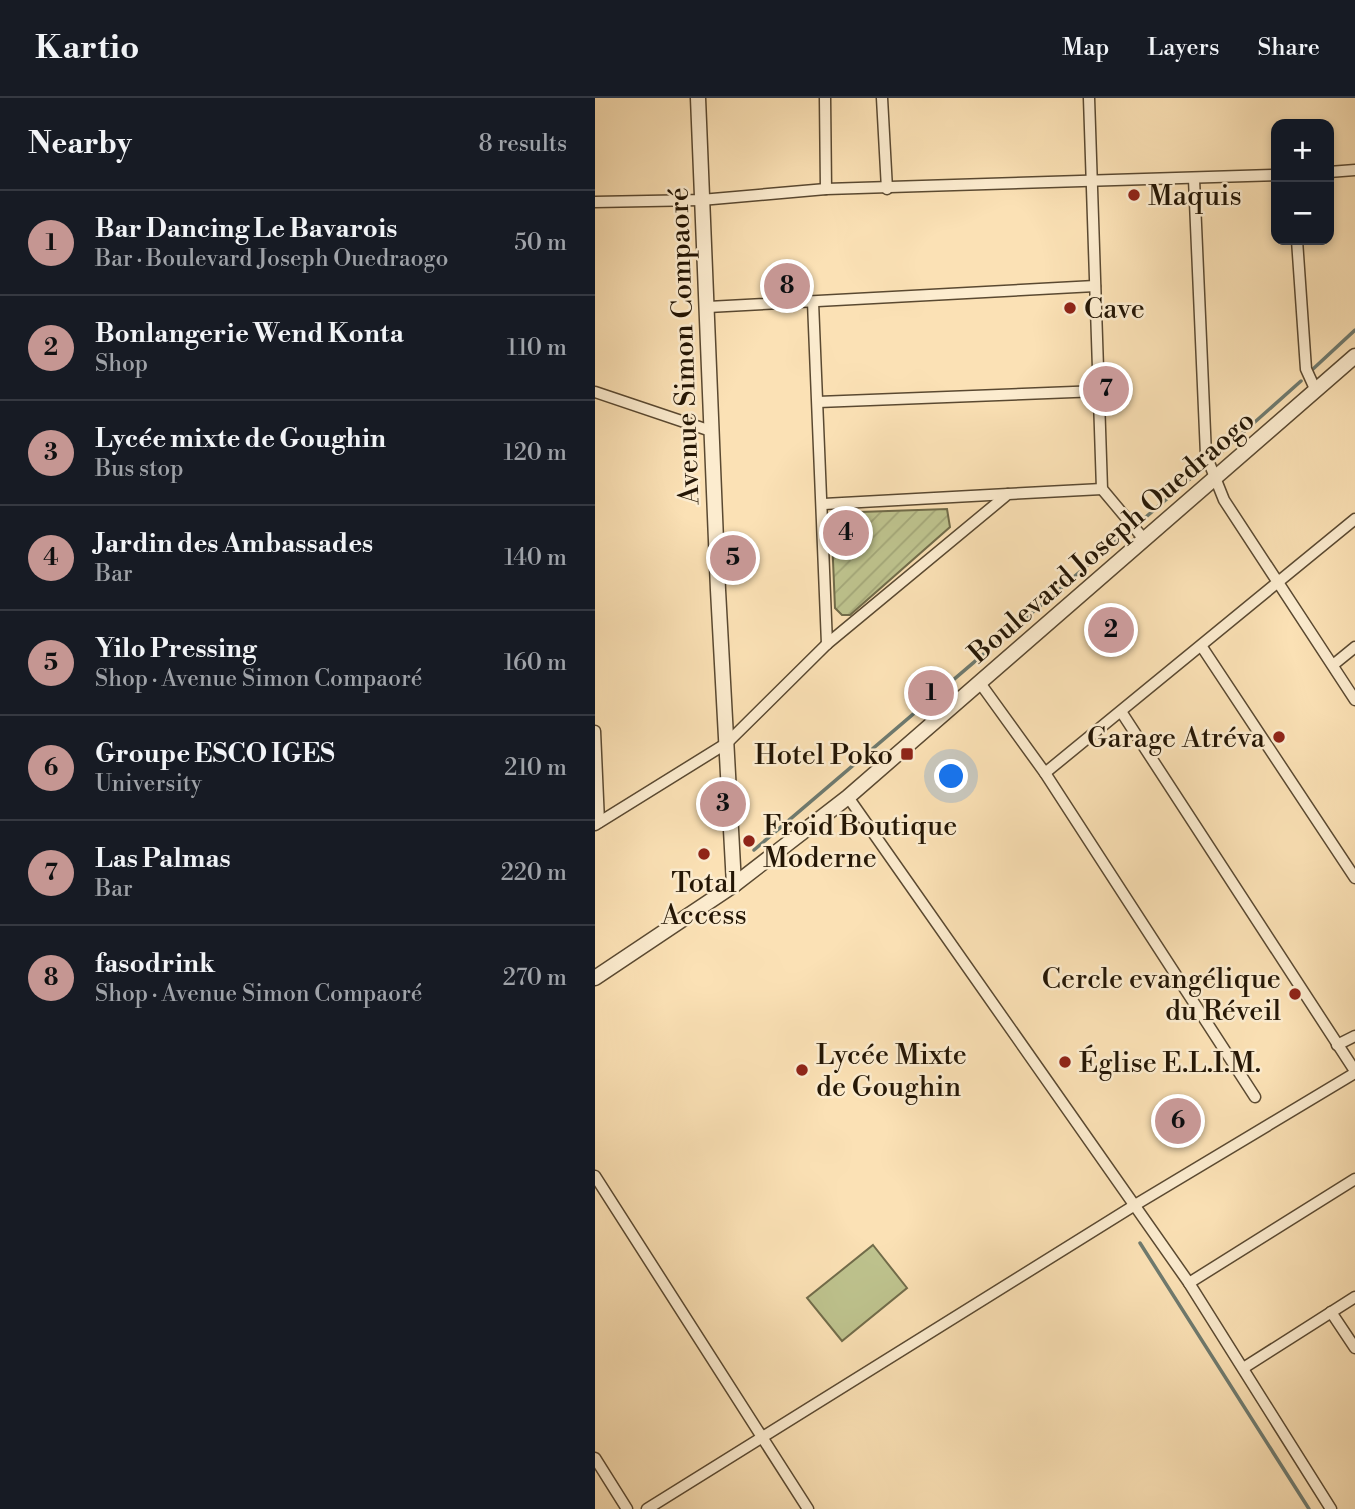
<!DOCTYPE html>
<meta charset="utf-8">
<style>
:root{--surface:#171b24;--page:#242831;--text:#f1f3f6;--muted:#9ea1a6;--line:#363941;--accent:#c59692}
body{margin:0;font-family:"Libre Bodoni",serif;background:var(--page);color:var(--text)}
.controls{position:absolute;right:21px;top:21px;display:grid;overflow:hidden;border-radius:14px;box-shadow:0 4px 10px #0003}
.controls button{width:63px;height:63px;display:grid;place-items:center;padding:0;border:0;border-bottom:2px solid var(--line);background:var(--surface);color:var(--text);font:35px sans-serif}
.you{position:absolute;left:357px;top:679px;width:24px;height:24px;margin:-18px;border:5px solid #fff;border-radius:50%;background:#1a73e8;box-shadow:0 0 0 10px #1a73e833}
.badge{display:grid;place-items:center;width:46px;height:46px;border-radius:50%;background:var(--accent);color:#111;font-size:23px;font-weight:700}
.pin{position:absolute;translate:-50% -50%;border:4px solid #fff;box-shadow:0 2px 7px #0006}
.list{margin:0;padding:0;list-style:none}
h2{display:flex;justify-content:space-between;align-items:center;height:91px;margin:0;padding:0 28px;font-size:30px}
h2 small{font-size:23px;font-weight:400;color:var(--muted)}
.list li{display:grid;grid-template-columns:46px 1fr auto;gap:21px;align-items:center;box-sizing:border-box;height:105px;padding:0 28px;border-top:2px solid var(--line)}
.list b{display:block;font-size:26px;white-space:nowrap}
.list p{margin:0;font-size:23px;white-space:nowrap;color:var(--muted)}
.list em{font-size:23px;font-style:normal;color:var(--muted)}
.map{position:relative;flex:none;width:760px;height:1411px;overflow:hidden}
header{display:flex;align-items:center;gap:42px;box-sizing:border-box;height:98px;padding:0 35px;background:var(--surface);border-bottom:2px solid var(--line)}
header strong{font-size:33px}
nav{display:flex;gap:38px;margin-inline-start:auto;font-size:24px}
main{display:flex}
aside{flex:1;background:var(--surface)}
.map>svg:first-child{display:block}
.green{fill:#bec38e;stroke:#716c4a;stroke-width:2}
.garden{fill:url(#garden-furrows);stroke:#716c4a;stroke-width:2}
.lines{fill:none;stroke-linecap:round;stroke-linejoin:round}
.stream{stroke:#6e7a6f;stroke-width:3.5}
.minor-casing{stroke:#5a4931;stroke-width:13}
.tertiary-casing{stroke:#5a4931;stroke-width:17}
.minor{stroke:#fceccf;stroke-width:10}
.tertiary{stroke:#fceccf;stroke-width:14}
.poi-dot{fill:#8f2418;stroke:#fceccf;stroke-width:2.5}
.labels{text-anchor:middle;stroke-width:5;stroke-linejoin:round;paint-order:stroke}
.poi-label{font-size:28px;fill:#241605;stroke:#fceccf;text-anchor:start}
.street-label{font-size:28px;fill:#241605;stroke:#fceccf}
</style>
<header>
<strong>Kartio</strong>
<nav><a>Map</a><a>Layers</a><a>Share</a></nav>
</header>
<main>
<aside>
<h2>Nearby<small>8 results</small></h2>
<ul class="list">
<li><span class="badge">1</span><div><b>Bar Dancing Le Bavarois</b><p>Bar · Boulevard Joseph Ouedraogo</p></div><em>50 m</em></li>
<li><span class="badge">2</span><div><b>Bonlangerie Wend Konta</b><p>Shop</p></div><em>110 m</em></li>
<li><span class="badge">3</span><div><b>Lycée mixte de Goughin</b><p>Bus stop</p></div><em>120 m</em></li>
<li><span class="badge">4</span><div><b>Jardin des Ambassades</b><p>Bar</p></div><em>140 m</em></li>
<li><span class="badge">5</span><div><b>Yilo Pressing</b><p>Shop · Avenue Simon Compaoré</p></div><em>160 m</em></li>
<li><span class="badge">6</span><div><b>Groupe ESCO IGES</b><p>University</p></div><em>210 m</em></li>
<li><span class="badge">7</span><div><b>Las Palmas</b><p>Bar</p></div><em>220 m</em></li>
<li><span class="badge">8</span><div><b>fasodrink</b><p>Shop · Avenue Simon Compaoré</p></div><em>270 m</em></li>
</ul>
</aside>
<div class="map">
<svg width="760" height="1411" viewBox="0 0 760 1411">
<defs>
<pattern id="garden-furrows" width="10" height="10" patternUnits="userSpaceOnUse" patternTransform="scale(1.75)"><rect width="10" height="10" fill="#bec38e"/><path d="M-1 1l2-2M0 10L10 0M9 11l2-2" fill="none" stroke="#a3a779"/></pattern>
</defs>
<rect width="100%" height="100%" fill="#fbe1b5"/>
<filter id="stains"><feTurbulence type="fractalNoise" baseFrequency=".00286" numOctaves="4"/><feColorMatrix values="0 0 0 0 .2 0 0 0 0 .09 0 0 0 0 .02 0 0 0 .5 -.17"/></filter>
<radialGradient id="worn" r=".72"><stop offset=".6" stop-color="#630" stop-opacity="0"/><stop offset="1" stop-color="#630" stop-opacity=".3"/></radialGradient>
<polygon class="green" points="278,1147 312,1190 247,1243 212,1200"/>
<polygon class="garden" points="352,411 355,429 255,517 247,517 240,510 236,415"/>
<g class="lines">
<g class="stream">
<polyline points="718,271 760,232"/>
<polyline points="616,363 706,283"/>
<polyline points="544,425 604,373"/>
<polyline points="159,752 528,437"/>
<polyline points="545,1145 714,1411"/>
</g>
<defs>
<g id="minor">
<polyline points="230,0 231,91"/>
<polyline points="287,0 292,91"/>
<polyline points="494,0 507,391 548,440"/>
<polyline points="734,74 760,72"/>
<polyline points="599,81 611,357 629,402 760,602"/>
<polyline points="0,104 106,102 231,91 681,77"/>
<polyline points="702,142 711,271 721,293"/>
<polyline points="218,204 232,546"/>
<polyline points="113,209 500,188"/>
<polyline points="0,294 116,333"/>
<polyline points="223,304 504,293"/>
<polyline points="229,406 413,396"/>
<polyline points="607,549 760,780"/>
<polyline points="738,567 760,549"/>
<polyline points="385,585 450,675 660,999"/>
<polyline points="527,615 760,973"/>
<polyline points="0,633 4,724"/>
<polyline points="450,675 760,421"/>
<polyline points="253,699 594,1185 736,1411"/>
<polyline points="0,727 132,645 232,546 413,396 507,391"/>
<polyline points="742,947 760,938"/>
<polyline points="0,1078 213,1411"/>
<polyline points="594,1185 760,1081"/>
<polyline points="736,1214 760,1250"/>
<polyline points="650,1269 760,1199"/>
<polyline points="0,1360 32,1411"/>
<polyline points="52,1411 540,1107 760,975"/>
</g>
<g id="tertiary">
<polyline points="103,0 123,492 139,787"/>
<polyline points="0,880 139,787 253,699 760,258"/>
</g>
</defs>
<use href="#minor" class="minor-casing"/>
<use href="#tertiary" class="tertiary-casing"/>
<use href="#minor" class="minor"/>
<use href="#tertiary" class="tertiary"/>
</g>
<g class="poi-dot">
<circle cx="539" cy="97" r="7"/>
<circle cx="475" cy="210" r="7"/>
<circle cx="684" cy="639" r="7"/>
<rect x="305" y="649" width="14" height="14" rx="3.5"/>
<circle cx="154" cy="743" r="7"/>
<circle cx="109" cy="756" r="7"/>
<circle cx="700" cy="896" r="7"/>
<circle cx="470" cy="964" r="7"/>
<circle cx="207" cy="972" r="7"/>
</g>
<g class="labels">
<g class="poi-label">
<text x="553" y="107">Maquis</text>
<text x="489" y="220">Cave</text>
<text x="670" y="649" text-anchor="end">Garage Atréva</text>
<text x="298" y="666" text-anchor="end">Hotel Poko</text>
<text x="168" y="737">Froid Boutique<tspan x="168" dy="32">Moderne</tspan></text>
<text x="109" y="794" text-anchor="middle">Total<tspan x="109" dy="32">Access</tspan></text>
<text x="686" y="890" text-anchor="end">Cercle evangélique<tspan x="686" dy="32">du Réveil</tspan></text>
<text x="221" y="966">Lycée Mixte<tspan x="221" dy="32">de Goughin</tspan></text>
<text x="484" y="974">Église E.L.I.M.</text>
</g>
<g class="street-label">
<text transform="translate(88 248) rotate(-92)" y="10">Avenue Simon Compaoré</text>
<text transform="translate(516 438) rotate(-41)" y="10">Boulevard Joseph Ouedraogo</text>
</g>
</g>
<rect width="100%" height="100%" filter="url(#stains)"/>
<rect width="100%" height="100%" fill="url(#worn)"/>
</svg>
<div class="controls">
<button>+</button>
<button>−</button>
</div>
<div class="you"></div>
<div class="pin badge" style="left:336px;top:595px">1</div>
<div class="pin badge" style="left:516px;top:532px">2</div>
<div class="pin badge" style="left:128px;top:706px">3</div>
<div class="pin badge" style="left:251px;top:435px">4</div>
<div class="pin badge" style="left:138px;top:460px">5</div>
<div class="pin badge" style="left:583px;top:1023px">6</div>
<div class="pin badge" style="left:511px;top:291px">7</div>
<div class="pin badge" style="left:192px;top:188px">8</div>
</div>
</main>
